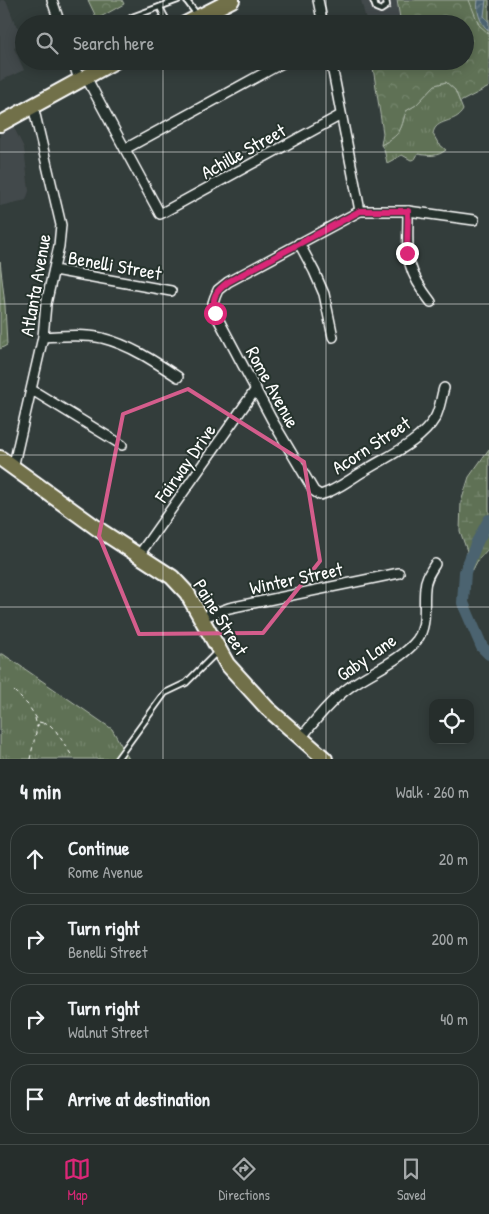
<!DOCTYPE html>
<meta charset="utf-8">
<style>
:root{--surface:#262e2c;--page:#323a38;--text:#f1f3f6;--muted:#a4a8a9;--line:#424a48;--accent:#db2777}
body{margin:0;font-family:"Patrick Hand",sans-serif;background:var(--page);color:var(--text)}
.controls{position:absolute;right:15px;bottom:15px;display:grid;overflow:hidden;border-radius:10px;box-shadow:0 2px 12px #0003}
.controls button{width:45px;height:45px;display:grid;place-items:center;padding:0;border:0;border-bottom:1px solid var(--line);background:var(--surface);color:var(--text);font:25px sans-serif}
.stop{position:absolute;width:15px;height:15px;margin:-11px;border:4px solid #db2777;border-radius:50%;background:#fff}
.stop.end{background:#db2777;border-color:#fff;box-shadow:0 1px 5px #0008}
.list{margin:0;padding:0;list-style:none}
h2{display:flex;justify-content:space-between;align-items:center;height:65px;margin:0;padding:0 20px;font-size:21px}
h2 small{font-size:16px;font-weight:400;color:var(--muted)}
.list li{display:grid;grid-template-columns:32px 1fr auto;gap:15px;align-items:center;box-sizing:border-box;height:70px;margin:0 10px 10px;padding:0 10px;border:1px solid var(--line);border-radius:20px}
.list b{display:block;font-size:19px;white-space:nowrap}
.list p{margin:0;font-size:16px;white-space:nowrap;color:var(--muted)}
.list em{font-size:16px;font-style:normal;color:var(--muted)}
.icon{flex:none;width:28px;height:28px;fill:none;stroke:currentColor;stroke-width:2;stroke-linecap:round;stroke-linejoin:round}
.map{position:relative;flex:none;width:489px;height:759px;overflow:hidden}
.search{position:absolute;background:var(--surface);box-shadow:0 2px 12px #0003;left:15px;right:15px;top:15px;height:55px;display:flex;align-items:center;gap:12px;box-sizing:border-box;padding:0 18px;border-radius:28px;color:var(--muted);font-size:19px}
.sheet{height:385px;background:var(--surface)}
nav{display:flex;justify-content:space-around;align-items:center;box-sizing:border-box;height:70px;border-top:1px solid var(--line);background:var(--surface);font-size:14px;color:var(--muted)}
nav a{display:grid;justify-items:center;gap:2px}
nav .on{color:var(--accent)}
.map>svg:first-child{display:block}
.built{fill:#43494b}
.grass{fill:url(#grass-tufts);stroke:#aeb8aa}
.forest{fill:url(#forest-crowns);stroke:#aeb8aa}
.wetland{fill:url(#wetland-marsh);stroke:#aeb8aa}
.water{fill:url(#water-waves);stroke:#94a1a9}
.lines{fill:none;stroke-linecap:round;stroke-linejoin:round}
.river{stroke:#4c636f;stroke-width:12}
.lane-casing{stroke:#fff;stroke-width:8}
.street-casing{stroke:#fff;stroke-width:12}
.primary-casing{stroke:#fff;stroke-width:18}
.path{stroke:#fff;stroke-width:1;stroke-dasharray:4 4;stroke-linecap:butt}
.lane{stroke:#26332d;stroke-width:4.5}
.street{stroke:#26332d;stroke-width:9}
.primary{stroke:#71704a;stroke-width:14}
.route{stroke:#db2777;stroke-width:6}
.marked{fill:none;stroke:#d45d8c;stroke-width:4;stroke-linejoin:round}
.grid{fill:none;stroke:#fff;stroke-width:1;stroke-opacity:0.55}
.labels{text-anchor:middle;stroke-width:4;stroke-linejoin:round;paint-order:stroke}
.street-label{font-size:19px;fill:#fff;stroke:#26332d}
</style>
<div class="map">
<svg width="489" height="759" viewBox="0 0 489 759">
<defs>
<pattern id="grass-tufts" width="24" height="20" patternUnits="userSpaceOnUse" patternTransform="scale(1.25)"><rect width="24" height="20" fill="#5e7154"/><path d="M3 7l-1-3M5 7V3M7 7l1-3M15 17l-1-3M17 17v-4M19 17l1-3" fill="none" stroke="#76866e"/></pattern>
<pattern id="forest-crowns" width="20" height="18" patternUnits="userSpaceOnUse" patternTransform="scale(1.25)"><rect width="20" height="18" fill="#5e7154"/><path d="M2 6a3 3 0 1 1 6 0M12 15a3 3 0 1 1 6 0" fill="none" stroke="#76866e"/></pattern>
<pattern id="wetland-marsh" width="20" height="14" patternUnits="userSpaceOnUse" patternTransform="scale(1.25)"><rect width="20" height="14" fill="#5e7154"/><path d="M1 5h8M5 5V1M11 12h8M15 12V8" fill="none" stroke="#76866e"/></pattern>
<pattern id="water-waves" width="16" height="10" patternUnits="userSpaceOnUse" patternTransform="scale(1.25)"><rect width="16" height="10" fill="#4c636f"/><path d="M0 5q4-4 8 0t8 0" fill="none" stroke="#677a85"/></pattern>
</defs>
<rect width="100%" height="100%" fill="#333d3b"/>
<filter id="ink" filterUnits="userSpaceOnUse"><feTurbulence type="fractalNoise" baseFrequency=".02" numOctaves="2"/><feDisplacementMap in="SourceGraphic" scale="10" xChannelSelector="R" yChannelSelector="G"/><feConvolveMatrix kernelMatrix="1 2 1 2 8 2 1 2 1" color-interpolation-filters="sRGB"/></filter>
<g filter="url(#ink)">
<g class="built">
<polygon points="0,0 6,0 14,21 24,38 24,43 14,48 24,70 0,81"/>
<polygon points="361,0 397,0 401,24 367,24"/>
<polygon points="10,120 24,148 29,191 26,200 0,206 0,125"/>
</g>
<g class="grass">
<path d="M446,82l9,8 8,20c-7,14 -28,8 -30,24l5,9 8,7c-9,7 -17,6 -28,4l-3,5 -4,1 -9,-5 -15,8 -3,-14 -3,-4c20,-11 19,-13 25,-34l10,-6 19,-20z"/>
<polygon points="0,654 3,654 112,729 129,759 0,759"/>
</g>
<g class="forest">
<polygon points="88,0 122,0 124,4 97,19"/>
<path d="M397,0h77l15,33v54l-29,15 -5,-12 -9,-8 -11,3 -19,20 -10,6c-6,21 -5,23 -25,34l2,-12 -11,-72h93v-37h-64z"/>
<polygon points="0,261 5,305 7,345 0,349"/>
</g>
<g class="wetland">
<polygon points="469,0 489,0 489,34 479,25"/>
<polygon points="489,449 489,548 478,560 473,569 469,571 466,565 467,551 460,531 461,502 469,477"/>
</g>
<path class="water" d="M478,0h8l-2,16 5,6v9c-9,-7 -13,-20 -11,-31z"/>
<g class="lines">
<polyline class="river" points="489,520 477,542 465,572 463,603 482,647 489,654"/>
<defs>
<g id="lane">
<polyline points="186,0 198,16"/>
<polyline points="373,0 376,8 381,10 387,6 386,0"/>
<polyline points="160,7 168,24"/>
<polyline points="131,24 130,19 132,17 178,0"/>
<polyline points="151,24 165,17"/>
<polyline points="117,759 165,693 186,683 218,651"/>
</g>
<g id="street">
<polyline points="52,0 60,24"/>
<polyline points="318,0 323,24"/>
<polyline points="73,61 79,80"/>
<polyline points="331,61 360,211"/>
<polyline points="86,77 160,214 341,115"/>
<polyline points="125,149 286,61"/>
<path d="M408,211c0,43 -5,55 23,91"/>
<polyline points="299,243 314,271 324,294 333,337"/>
<polyline points="54,270 171,291"/>
<path d="M43,337c19,-1 41,-3 59,1 28,7 52,23 76,39"/>
<path d="M444,388c-3,9 -4,21 -9,30 -14,24 -47,38 -71,53 -14,8 -28,20 -44,24l-6,-4 -42,-71 -57,-107 -2,-10 2,-6 3,-7 10,-8 132,-71h48l66,9"/>
<polyline points="32,390 122,445"/>
<polyline points="13,468 43,337 46,304 59,246 61,225 33,106"/>
<polyline points="139,555 256,389"/>
<polyline points="201,618 229,608 399,573"/>
<path d="M301,738c15,-19 30,-38 50,-52 21,-15 49,-25 66,-46 11,-15 6,-34 8,-52 0,-9 5,-16 10,-24"/>
</g>
<g id="primary">
<polyline points="185,24 232,0"/>
<polyline points="0,124 115,61"/>
<polyline points="0,458 101,531 172,577 187,593 227,664 267,708 325,759"/>
</g>
</defs>
<use href="#lane" class="lane-casing"/>
<use href="#street" class="street-casing"/>
<use href="#primary" class="primary-casing"/>
<g class="path">
<polyline points="14,691 28,705 39,722 43,723"/>
<polyline points="35,718 37,727"/>
<polyline points="30,759 37,728 38,725 48,723 56,731 74,759"/>
</g>
<use href="#lane" class="lane"/>
<use href="#street" class="street"/>
<use href="#primary" class="primary"/>
</g>
</g>
<g class="lines" filter="url(#ink)">
<path class="route" d="M215,313c-4,-16 1,-22 13,-31l132,-71h48l-1,42"/>
</g>
<path class="marked" d="M188,389l116,73 16,99 -57,72 -124,1 -40,-98 24,-122z"/>
<path class="grid" d="M163,0v24M326,0v24M163,61v698M326,61v698M0,152h489M0,304h489M0,455h489M0,607h489"/>
<g class="labels">
<g class="street-label">
<text transform="translate(243 151) rotate(-29)" y="7">Achille Street</text>
<text transform="translate(115 265) rotate(10)" y="7">Benelli Street</text>
<text transform="translate(35 285) rotate(-80)" y="7">Atlanta Avenue</text>
<text transform="translate(273 387) rotate(61)" y="7">Rome Avenue</text>
<text transform="translate(371 445) rotate(-33)" y="7">Acorn Street</text>
<text transform="translate(185 463) rotate(-55)" y="7">Fairway Drive</text>
<text transform="translate(296 578) rotate(-12)" y="7">Winter Street</text>
<text transform="translate(221 617) rotate(58)" y="7">Paine Street</text>
<text transform="translate(366 657) rotate(-35)" y="7">Gaby Lane</text>
</g>
</g>
</svg>
<div class="controls">
<button><svg class="icon" aria-label="locate" viewBox="0 0 24 24"><circle cx="12" cy="12" r="6"/><path d="M12 2v4M12 18v4M2 12h4M18 12h4"/></svg></button>
</div>
<div class="stop" style="left:215px;top:313px"></div>
<div class="stop end" style="left:407px;top:253px"></div>
<div class="search"><svg class="icon" aria-label="search" viewBox="0 0 24 24"><circle cx="10" cy="10" r="6"/><path d="M15 15l6 6"/></svg>Search here</div>
</div>
<section class="sheet">
<h2>4 min<small>Walk · 260 m</small></h2>
<ul class="list">
<li><svg class="icon" aria-label="ahead" viewBox="0 0 24 24"><path d="M12 20V5M6 11l6-6 6 6"/></svg><div><b>Continue</b><p>Rome Avenue</p></div><em>20 m</em></li>
<li><svg class="icon" aria-label="right" viewBox="0 0 24 24"><path d="M7 20v-9h11M14 6l5 5-5 5"/></svg><div><b>Turn right</b><p>Benelli Street</p></div><em>200 m</em></li>
<li><svg class="icon" aria-label="right" viewBox="0 0 24 24"><path d="M7 20v-9h11M14 6l5 5-5 5"/></svg><div><b>Turn right</b><p>Walnut Street</p></div><em>40 m</em></li>
<li><svg class="icon" aria-label="arrive" viewBox="0 0 24 24"><path d="M6 21V4h12l-3 4 3 4H6"/></svg><div><b>Arrive at destination</b></div></li>
</ul>
</section>
<nav>
<a class="on"><svg class="icon" aria-label="map" viewBox="0 0 24 24"><path d="M3 6l6-2 6 2 6-2v14l-6 2-6-2-6 2zM9 4v14M15 6v14"/></svg>Map</a>
<a><svg class="icon" aria-label="directions" viewBox="0 0 24 24"><path d="M12 3l9 9-9 9-9-9zM9 14v-3h6M13 9l2 2-2 2"/></svg>Directions</a>
<a><svg class="icon" aria-label="saved" viewBox="0 0 24 24"><path d="M7 4h10v16l-5-4-5 4z"/></svg>Saved</a>
</nav>
